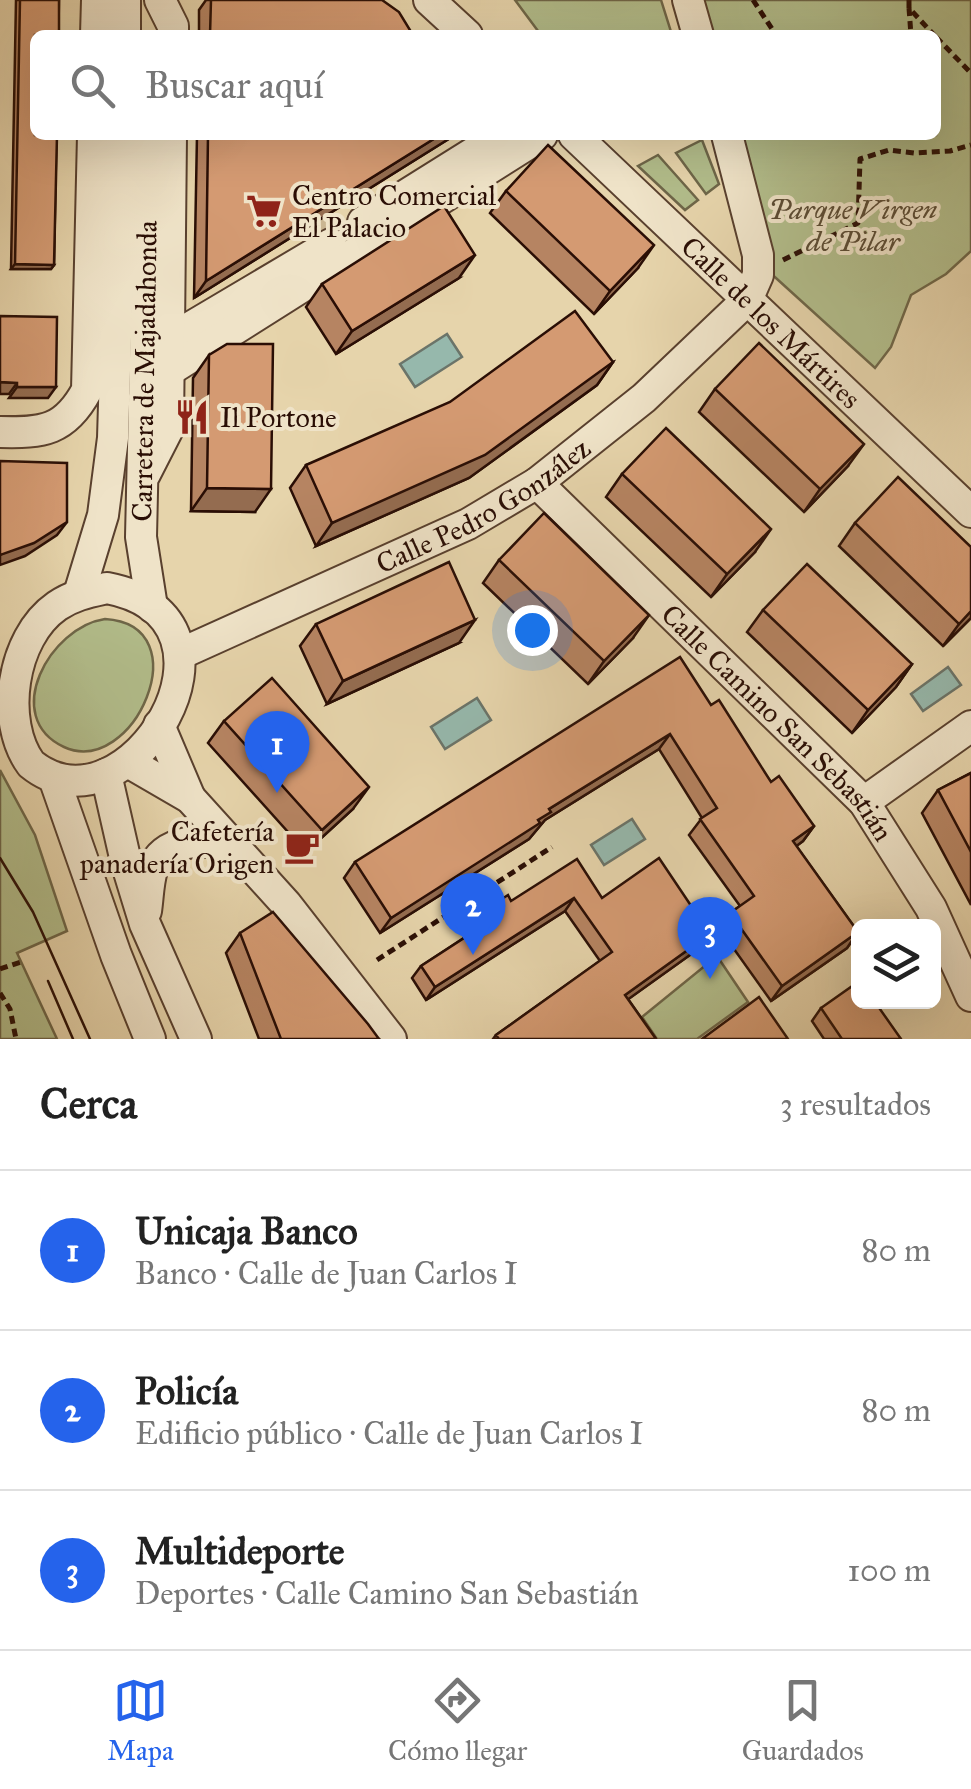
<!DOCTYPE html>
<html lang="es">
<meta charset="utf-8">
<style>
:root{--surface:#fff;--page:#f2f2f2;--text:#222;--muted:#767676;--line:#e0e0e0;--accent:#2563eb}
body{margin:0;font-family:"IM FELL Great Primer",serif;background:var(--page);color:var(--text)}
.controls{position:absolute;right:30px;bottom:30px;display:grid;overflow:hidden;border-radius:15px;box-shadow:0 10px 40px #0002}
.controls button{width:90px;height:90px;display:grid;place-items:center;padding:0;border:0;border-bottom:2px solid var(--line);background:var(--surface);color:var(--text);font:50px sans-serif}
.you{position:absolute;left:532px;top:630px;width:35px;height:35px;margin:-25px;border:8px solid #fff;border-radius:50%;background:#1a73e8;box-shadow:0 0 0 15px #1a73e833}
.badge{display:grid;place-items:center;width:65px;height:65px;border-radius:50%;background:var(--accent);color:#fff;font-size:32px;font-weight:700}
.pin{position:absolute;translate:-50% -82px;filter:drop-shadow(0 2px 5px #0008)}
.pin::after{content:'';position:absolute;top:52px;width:35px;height:30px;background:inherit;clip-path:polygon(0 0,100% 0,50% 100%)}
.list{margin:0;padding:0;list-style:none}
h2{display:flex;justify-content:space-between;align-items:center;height:130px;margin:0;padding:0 40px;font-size:42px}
h2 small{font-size:32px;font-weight:400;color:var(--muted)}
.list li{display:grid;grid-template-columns:65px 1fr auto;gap:30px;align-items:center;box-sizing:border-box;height:160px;padding:0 40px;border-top:2px solid var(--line)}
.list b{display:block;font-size:38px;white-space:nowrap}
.list p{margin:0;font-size:32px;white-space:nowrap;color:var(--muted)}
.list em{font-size:32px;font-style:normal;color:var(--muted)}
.icon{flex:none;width:55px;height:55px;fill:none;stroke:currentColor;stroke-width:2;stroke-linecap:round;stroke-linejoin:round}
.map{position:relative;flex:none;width:971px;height:1039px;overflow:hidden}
.search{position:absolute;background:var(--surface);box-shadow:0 10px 40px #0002;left:30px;right:30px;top:30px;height:110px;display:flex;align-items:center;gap:25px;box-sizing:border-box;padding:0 35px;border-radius:15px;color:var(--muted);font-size:38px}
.sheet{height:610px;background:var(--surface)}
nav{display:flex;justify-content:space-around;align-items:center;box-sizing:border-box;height:140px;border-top:2px solid var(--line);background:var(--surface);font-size:28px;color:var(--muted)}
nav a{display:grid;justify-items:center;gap:5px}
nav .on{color:var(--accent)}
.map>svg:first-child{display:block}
.green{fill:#b2bd8b;stroke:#6e6648;stroke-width:2.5}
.water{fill:#96b8ac;stroke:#6b7469;stroke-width:2.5}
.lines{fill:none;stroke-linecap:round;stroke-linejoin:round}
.minor-tunnel{stroke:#cab692;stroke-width:30;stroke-dasharray:30 15;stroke-linecap:butt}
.minor-casing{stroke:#59402e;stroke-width:34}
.path{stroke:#2a0e05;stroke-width:5;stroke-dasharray:8 5;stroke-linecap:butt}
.minor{stroke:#efe3c8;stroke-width:30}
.tram{stroke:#2a0e05;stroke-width:2.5}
.wall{fill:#b68462;stroke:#2a0e05;stroke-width:2.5}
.shaded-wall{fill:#946c50;stroke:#2a0e05;stroke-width:2.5}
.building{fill:#d49a72;stroke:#2a0e05;stroke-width:2.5}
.labels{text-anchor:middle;stroke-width:8;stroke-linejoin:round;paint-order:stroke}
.poi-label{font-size:28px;fill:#2a0e05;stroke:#efe3c8;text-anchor:start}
.park-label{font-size:28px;font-style:italic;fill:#5a4b34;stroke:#efe3c8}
.street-label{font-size:28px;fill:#2a0e05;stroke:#efe3c8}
</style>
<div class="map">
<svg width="971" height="1039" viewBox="0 0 971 1039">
<rect width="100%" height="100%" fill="#e6d4ab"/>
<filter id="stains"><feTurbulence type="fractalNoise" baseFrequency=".002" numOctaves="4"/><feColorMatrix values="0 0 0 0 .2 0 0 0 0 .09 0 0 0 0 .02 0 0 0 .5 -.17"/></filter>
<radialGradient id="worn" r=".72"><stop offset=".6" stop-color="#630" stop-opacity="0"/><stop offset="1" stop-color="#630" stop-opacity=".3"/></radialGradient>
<g class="green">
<polygon points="515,0 661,0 672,35 541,35"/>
<polygon points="697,0 971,0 971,251 946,274 911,295 891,347 875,368 766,269 736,135 936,135 936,35 707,35"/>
<polygon points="702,140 719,184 706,194 676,153"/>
<polygon points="658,155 698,200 685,210 638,166"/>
<path d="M105,619c97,6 28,160 -41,128 -64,-30 -14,-120 41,-128z"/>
<polygon points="0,770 35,835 67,931 17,953 57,1039 0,1039"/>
<polygon points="717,956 748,1002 697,1039 657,1039 642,1017"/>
</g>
<g class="water">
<polygon points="447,334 462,357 415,387 400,364"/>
<polygon points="948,667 961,685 923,711 911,694"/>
<polygon points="477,698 491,720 445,749 431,727"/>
<polygon points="632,819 645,839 604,865 591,845"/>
</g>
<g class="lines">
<polyline class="minor-tunnel" points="317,221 331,244"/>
<defs>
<g id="minor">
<polyline points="160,0 173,26 173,35"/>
<polyline points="429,0 467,35"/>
<polyline points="688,0 698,35"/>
<polyline points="96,35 97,0"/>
<polyline points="125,35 125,0"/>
<polyline points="150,135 141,537 152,607"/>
<path id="s1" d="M574,135l397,377"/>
<polyline points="363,222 502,135"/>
<polyline points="169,340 331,244"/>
<polyline points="170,370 542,135"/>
<path d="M0,432c43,1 65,-1 87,-42l6,-255"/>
<polyline points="145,474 168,429 171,135"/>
<path id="s2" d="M537,483l327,319 67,106 40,88"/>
<path d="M107,588c159,30 21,255 -76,176 -31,-42 -20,-126 26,-158 16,-11 32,-14 50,-18z"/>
<polyline points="79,594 103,515 113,438 122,135"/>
<path id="s3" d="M180,654l288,-130 69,-41 107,-85 103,-98 11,-25v-20l-31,-120"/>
<polyline points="159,725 190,798"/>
<polyline points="128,762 190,798 286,904 391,1039"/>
<polyline points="106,774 126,862 145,924 196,1039"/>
<polyline points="54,778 116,955 150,1039"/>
<polyline points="864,802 971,726"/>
<path d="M146,911c2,-13 2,-28 6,-41 12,-32 52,-31 79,-25"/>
</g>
</defs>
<use href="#minor" class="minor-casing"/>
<g class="path">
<polyline points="753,0 776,35"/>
<polyline points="909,0 909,8 934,35"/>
<polyline points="909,8 911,35"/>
<polyline points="936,37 971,73"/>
<polyline points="783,260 858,223 860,159 889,150 914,153 950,151 971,145"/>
<polyline points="377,960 552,847"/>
<polyline points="0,969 21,962"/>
<polyline points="0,993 10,1009 16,1039"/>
</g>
<use href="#minor" class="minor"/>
<g class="tram">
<polyline points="0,858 33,912 90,1039"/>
<polyline points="48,981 73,1039"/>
</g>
</g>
<g class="wall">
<polygon points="16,0 59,0 54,265 51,269 11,269"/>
<polygon points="206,0 382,0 413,35 199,35 199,10"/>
<polygon points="197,135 455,135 194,298"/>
<polygon points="506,191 638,268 594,314 490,213"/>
<polygon points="459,278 336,354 306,307 322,284"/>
<polygon points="209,355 255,512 191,511 193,378"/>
<polygon points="613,362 597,385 469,478 316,546 290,488 306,465"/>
<polygon points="715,389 848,466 804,512 699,412"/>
<polygon points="622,474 755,552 711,597 606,497"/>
<polygon points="855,523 971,547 971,618 943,646 839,546"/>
<polygon points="499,560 633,638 588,684 483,583"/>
<polygon points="763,610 912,664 896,687 852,733 747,632"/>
<polygon points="316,624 459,643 327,704 300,646"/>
<polygon points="711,705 771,782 814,826 803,841 796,846 858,932 847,948 771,1001 719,928 730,913 740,906 689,835 702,818 659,749 545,820 529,839 380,933 344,878 355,862"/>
<polygon points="224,721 353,809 306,852 208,743"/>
<polygon points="971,773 971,905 922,813 938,790"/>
<polygon points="602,898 701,947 628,999 656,1039 493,1039 496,1035 600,961 565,911 426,1000 412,978 421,966 482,926 479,921 488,908 511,901"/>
<polygon points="240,933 379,1039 259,1039 226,953"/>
<polygon points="821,1008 901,1039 824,1039 812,1021"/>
</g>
<g class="shaded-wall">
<polygon points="440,135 455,135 194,298 206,281"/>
<polygon points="654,245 638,268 594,314 610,291"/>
<polygon points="475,255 459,278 336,354 352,331"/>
<polygon points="15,264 54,265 51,269 11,269"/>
<polygon points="613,362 597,385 469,478 316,546 332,523"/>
<polygon points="0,382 17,383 9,394 0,394"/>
<polygon points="17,387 56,387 48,398 9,398"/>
<polygon points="864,444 848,466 804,512 820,489"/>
<polygon points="207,488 271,489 255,512 191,511"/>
<polygon points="67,522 57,535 25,556 0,565 0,555"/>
<polygon points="771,529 755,552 711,597 727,574"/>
<polygon points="971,611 971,618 943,646 959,624"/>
<polygon points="649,615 633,638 588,684 604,661"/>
<polygon points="475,620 459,643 327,704 343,681"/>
<polygon points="912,664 896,687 852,733 868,710"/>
<polygon points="670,734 659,749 545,820 529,839 380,933 391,918 538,820 549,809"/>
<polygon points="369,787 353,809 306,852 322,830"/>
<polygon points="814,826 803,841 782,857 793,841"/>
<polygon points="574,898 565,911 426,1000 435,987"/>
<polygon points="858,932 847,948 771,1001 782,986"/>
<polygon points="710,934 701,947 616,1008 625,995"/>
</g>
<g class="building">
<polygon points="20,0 59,0 59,35 35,35 35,135 57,135 54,265 15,264"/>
<polygon points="211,0 382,0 399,12 413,35 210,35"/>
<polygon points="208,135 440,135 206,281"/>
<polygon points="548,145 654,245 610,291 506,191"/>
<polygon points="444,206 475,255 352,331 322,284"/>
<polygon points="575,311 613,362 485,455 332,523 306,465 450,402"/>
<polygon points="0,316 57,317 56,387 17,387 17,383 0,382"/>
<polygon points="759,343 864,444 820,489 715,389"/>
<polygon points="227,344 273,344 271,489 207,488 209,355"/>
<polygon points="666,428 771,529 727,574 622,474"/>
<polygon points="0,461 67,463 67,522 34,543 0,555"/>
<polygon points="898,477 971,547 971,611 959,624 855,523"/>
<polygon points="544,513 649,615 604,661 499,560"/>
<polygon points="449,562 475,620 343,681 316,624"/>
<polygon points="807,564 912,664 868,710 763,610"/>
<polygon points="680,657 711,705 719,700 771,782 779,776 814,826 793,841 858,932 782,986 730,913 754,896 700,819 717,808 670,734 549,809 551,812 538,820 540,823 391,918 355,862"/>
<polygon points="272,678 369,787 322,830 224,721"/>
<polygon points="971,773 971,852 938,790"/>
<polygon points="659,858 710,934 625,995 656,1039 499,1039 496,1035 612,952 574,898 435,987 421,966 495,918 488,908 508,895 511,901 577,859 602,898"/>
<polygon points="273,912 368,1024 379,1039 281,1039 240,933"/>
<polygon points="858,982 858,1002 875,1002 901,1039 842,1039 821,1008"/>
<polygon points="759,997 788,1039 702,1039"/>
</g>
<defs>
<symbol id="supermarket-bare" viewBox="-9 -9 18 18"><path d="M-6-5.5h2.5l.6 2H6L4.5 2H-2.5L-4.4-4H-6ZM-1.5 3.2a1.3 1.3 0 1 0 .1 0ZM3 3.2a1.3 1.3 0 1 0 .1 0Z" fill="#8f2418" stroke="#efe3c8" stroke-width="2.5" paint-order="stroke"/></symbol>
<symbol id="restaurant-bare" viewBox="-9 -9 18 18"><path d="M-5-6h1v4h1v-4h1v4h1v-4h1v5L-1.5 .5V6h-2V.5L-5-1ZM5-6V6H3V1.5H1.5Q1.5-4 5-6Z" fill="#8f2418" stroke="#efe3c8" stroke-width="2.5" paint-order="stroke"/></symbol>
<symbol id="cafe-bare" viewBox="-9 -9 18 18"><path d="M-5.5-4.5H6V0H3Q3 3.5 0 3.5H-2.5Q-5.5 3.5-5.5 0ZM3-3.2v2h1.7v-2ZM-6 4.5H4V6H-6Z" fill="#8f2418" stroke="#efe3c8" stroke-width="2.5" paint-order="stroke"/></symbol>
</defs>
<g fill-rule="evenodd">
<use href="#supermarket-bare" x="239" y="186" width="50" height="50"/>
<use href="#restaurant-bare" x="167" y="392" width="50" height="50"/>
<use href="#cafe-bare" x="277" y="822" width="50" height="50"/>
</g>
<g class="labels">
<g class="poi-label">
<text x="292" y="205">Centro Comercial<tspan x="292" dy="32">El Palacio</tspan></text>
<text x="220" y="427">Il Portone</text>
<text x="274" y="841" text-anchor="end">Cafetería<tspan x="274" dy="32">panadería Origen</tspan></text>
</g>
<g class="park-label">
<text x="853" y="219">Parque Virgen<tspan x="853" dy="32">de Pilar</tspan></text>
</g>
<g class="street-label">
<text dy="10" stroke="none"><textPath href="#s1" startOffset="272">Calle de los Mártires</textPath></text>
<text transform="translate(144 371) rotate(-89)" y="10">Carretera de Majadahonda</text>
<text dy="10" stroke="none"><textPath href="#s3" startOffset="338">Calle Pedro González</textPath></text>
<text dy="10" stroke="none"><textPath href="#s2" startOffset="340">Calle Camino San Sebastián</textPath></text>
</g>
</g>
<rect width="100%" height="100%" filter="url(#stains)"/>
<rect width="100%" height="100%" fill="url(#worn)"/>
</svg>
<div class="controls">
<button><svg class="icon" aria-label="layers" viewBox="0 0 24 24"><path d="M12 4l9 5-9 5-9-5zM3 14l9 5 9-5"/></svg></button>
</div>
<div class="you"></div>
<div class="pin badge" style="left:277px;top:793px">1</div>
<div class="pin badge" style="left:473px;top:955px">2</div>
<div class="pin badge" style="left:710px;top:979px">3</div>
<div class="search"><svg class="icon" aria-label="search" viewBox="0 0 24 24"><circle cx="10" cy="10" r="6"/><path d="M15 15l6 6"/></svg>Buscar aquí</div>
</div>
<section class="sheet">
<h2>Cerca<small>3 resultados</small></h2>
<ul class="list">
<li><span class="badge">1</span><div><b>Unicaja Banco</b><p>Banco · Calle de Juan Carlos I</p></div><em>80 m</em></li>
<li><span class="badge">2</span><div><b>Policía</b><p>Edificio público · Calle de Juan Carlos I</p></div><em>80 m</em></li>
<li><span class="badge">3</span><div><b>Multideporte</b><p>Deportes · Calle Camino San Sebastián</p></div><em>100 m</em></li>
</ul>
</section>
<nav>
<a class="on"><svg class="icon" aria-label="map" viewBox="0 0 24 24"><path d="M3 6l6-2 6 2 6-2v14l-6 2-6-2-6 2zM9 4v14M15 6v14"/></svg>Mapa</a>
<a><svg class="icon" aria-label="directions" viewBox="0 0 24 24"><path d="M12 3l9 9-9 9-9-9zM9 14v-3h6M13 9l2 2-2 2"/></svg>Cómo llegar</a>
<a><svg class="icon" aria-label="saved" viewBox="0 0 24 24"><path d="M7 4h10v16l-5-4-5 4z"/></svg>Guardados</a>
</nav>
